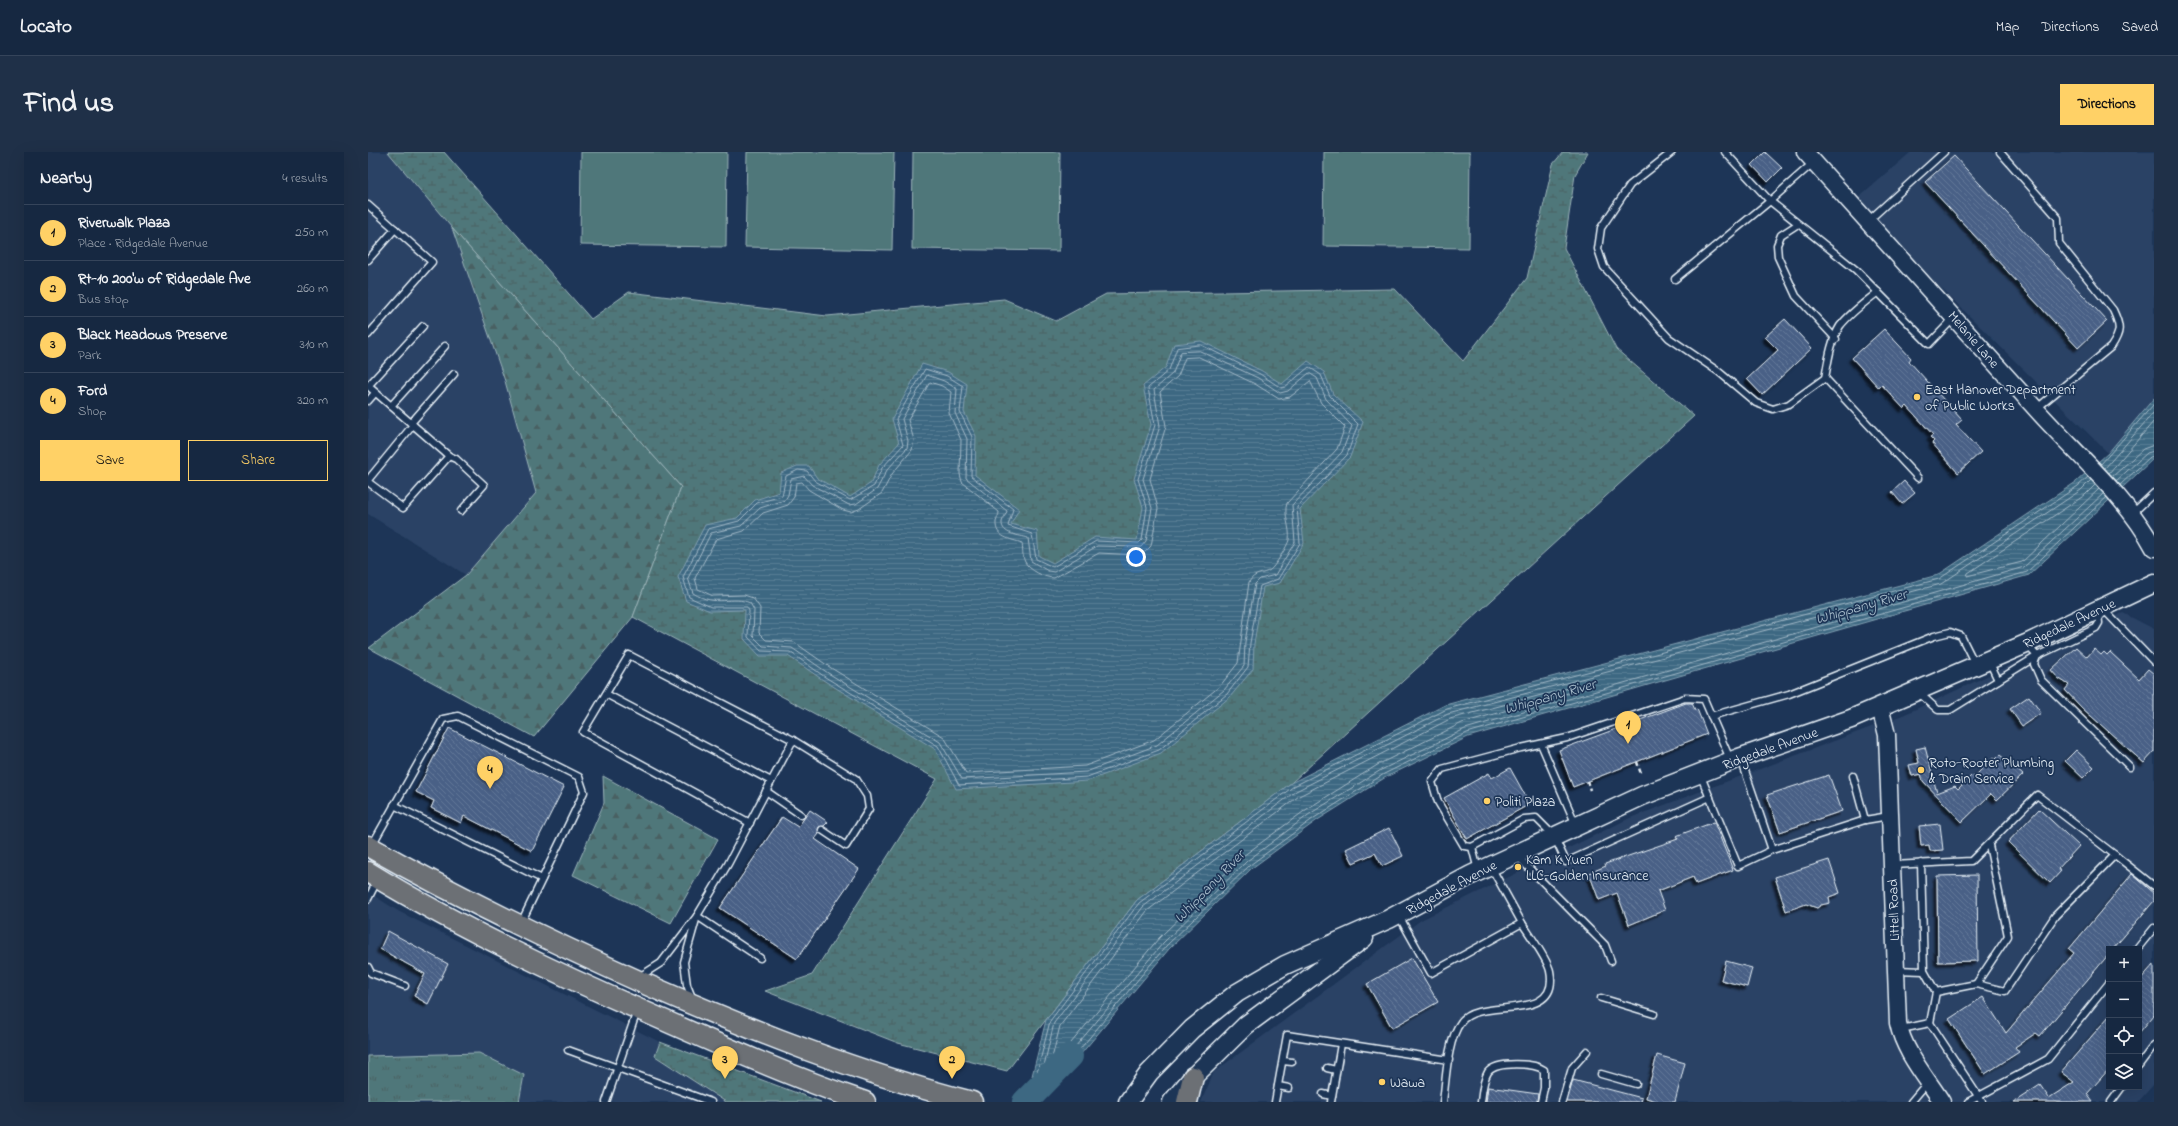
<!DOCTYPE html>
<meta charset="utf-8">
<style>
:root{--surface:#162841;--page:#1f3048;--text:#f1f3f6;--muted:#9ea6b1;--line:#35445a;--accent:#ffd166}
body{margin:0;font-family:"Indie Flower",sans-serif;background:var(--page);color:var(--text)}
.controls{position:absolute;right:12px;bottom:12px;display:grid;overflow:hidden;border-radius:0px;box-shadow:0 4px 16px #0002}
.controls button{width:36px;height:36px;display:grid;place-items:center;padding:0;border:0;border-bottom:1px solid var(--line);background:var(--surface);color:var(--text);font:20px sans-serif}
.you{position:absolute;left:768px;top:405px;width:14px;height:14px;margin:-10px;border:3px solid #fff;border-radius:50%;background:#1a73e8;box-shadow:0 0 0 6px #1a73e833}
.badge{display:grid;place-items:center;width:26px;height:26px;border-radius:50%;background:var(--accent);color:#111;font-size:13px;font-weight:700}
.pin{position:absolute;translate:-50% -33px;filter:drop-shadow(0 1px 2px #0008)}
.pin::after{content:'';position:absolute;top:21px;width:14px;height:12px;background:inherit;clip-path:polygon(0 0,100% 0,50% 100%)}
.list{margin:0;padding:0;list-style:none}
h2{display:flex;justify-content:space-between;align-items:center;height:52px;margin:0;padding:0 16px;font-size:17px}
h2 small{font-size:13px;font-weight:400;color:var(--muted)}
.list li{display:grid;grid-template-columns:26px 1fr auto;gap:12px;align-items:center;box-sizing:border-box;height:56px;padding:0 16px;border-top:1px solid var(--line)}
.list b{display:block;font-size:15px;white-space:nowrap}
.list p{margin:0;font-size:13px;white-space:nowrap;color:var(--muted)}
.list em{font-size:13px;font-style:normal;color:var(--muted)}
.actions{display:flex;gap:8px;padding:12px 16px}
.actions a{flex:1;padding:9px 0;border:1px solid var(--accent);border-radius:0px;text-align:center;font-size:14px;color:var(--accent)}
.actions .main{background:var(--accent);color:#111}
.icon{flex:none;width:22px;height:22px;fill:none;stroke:currentColor;stroke-width:2;stroke-linecap:round;stroke-linejoin:round}
.map{position:relative;flex:none;width:1786px;height:950px;overflow:hidden;border-radius:0px}
header{display:flex;align-items:center;gap:24px;box-sizing:border-box;height:56px;padding:0 20px;background:var(--surface);border-bottom:1px solid var(--line)}
header strong{font-size:19px}
nav{display:flex;gap:22px;margin-inline-start:auto;font-size:14px}
.intro{display:flex;align-items:center;justify-content:space-between;box-sizing:border-box;height:96px;padding:0 24px}
h1{margin:0;font-size:28px}
.button{padding:10px 18px;border-radius:0px;background:var(--accent);color:#111;font-size:14px;font-weight:700}
main{display:flex;gap:24px;padding:0 24px}
aside{flex:1;background:var(--surface);border-radius:0px;box-shadow:0 4px 16px #0002}
.map>svg:first-child{display:block}
.built{fill:#2a4265;fill-rule:evenodd}
.green{fill:#4f777a;stroke:#9cb4b9}
.forest{fill:url(#forest-firs);stroke:#9cb4b9}
.wetland{fill:url(#wetland-marsh);stroke:#9cb4b9}
.park{fill:url(#park-tufts);stroke:#9cb4b9}
.water{fill:url(#water-rules);stroke:#819fb1}
.lines{fill:none;stroke-linecap:round;stroke-linejoin:round}
.shore{stroke:#a4bac9;stroke-width:1}
.river{stroke:#3d6882;stroke-width:26}
.building{fill:url(#building-back-hatch);stroke:#e8f1f8;filter:url(#shadow)}
.service-casing{stroke:#e8f1f8;stroke-width:9}
.tertiary-casing{stroke:#e8f1f8;stroke-width:19}
.secondary-casing{stroke:#e8f1f8;stroke-width:21}
.primary-casing{stroke:#e8f1f8;stroke-width:23}
.path{stroke:#e8f1f8;stroke-width:2.5;stroke-dasharray:4 3;stroke-linecap:butt}
.service{stroke:#1d3557;stroke-width:6}
.tertiary{stroke:#1d3557;stroke-width:16}
.secondary{stroke:#1d3557;stroke-width:18}
.primary{stroke:#6c6f75;stroke-width:20}
.poi-dot{fill:#ffd166;stroke:#1d3557;stroke-width:1.5}
.labels{text-anchor:middle;stroke-width:3.5;stroke-linejoin:round;paint-order:stroke}
.street-label{font-size:14px;fill:#e8f1f8;stroke:#1d3557}
.poi-label{font-size:14px;fill:#e8f1f8;stroke:#1d3557;text-anchor:start}
.water-label{font-size:15px;font-style:italic;fill:#acc1cf;stroke:#1d3557}
</style>
<header>
<strong>Locato</strong>
<nav><a>Map</a><a>Directions</a><a>Saved</a></nav>
</header>
<div class="intro"><h1>Find us</h1><a class="button">Directions</a></div>
<main>
<aside>
<h2>Nearby<small>4 results</small></h2>
<ul class="list">
<li><span class="badge">1</span><div><b>Riverwalk Plaza</b><p>Place · Ridgedale Avenue</p></div><em>250 m</em></li>
<li><span class="badge">2</span><div><b>Rt-10 200'w of Ridgedale Ave</b><p>Bus stop</p></div><em>260 m</em></li>
<li><span class="badge">3</span><div><b>Black Meadows Preserve</b><p>Park</p></div><em>310 m</em></li>
<li><span class="badge">4</span><div><b>Ford</b><p>Shop</p></div><em>320 m</em></li>
</ul>
<div class="actions"><a class="main">Save</a><a>Share</a></div>
</aside>
<div class="map">
<svg width="1786" height="950" viewBox="0 0 1786 950">
<defs>
<pattern id="forest-firs" width="22" height="20" patternUnits="userSpaceOnUse"><rect width="22" height="20" fill="#4f777a"/><path d="M5 1l3.5 6h-7zM16 11l3.5 6h-7z" fill="#4a6062"/></pattern>
<pattern id="wetland-marsh" width="20" height="14" patternUnits="userSpaceOnUse"><rect width="20" height="14" fill="#4f777a"/><path d="M1 5h8M5 5V1M11 12h8M15 12V8" fill="none" stroke="#4a6062"/></pattern>
<pattern id="park-tufts" width="24" height="20" patternUnits="userSpaceOnUse"><rect width="24" height="20" fill="#4f777a"/><path d="M3 7l-1-3M5 7V3M7 7l1-3M15 17l-1-3M17 17v-4M19 17l1-3" fill="none" stroke="#4a6062"/></pattern>
<pattern id="water-rules" width="6" height="5" patternUnits="userSpaceOnUse"><rect width="6" height="5" fill="#3d6882"/><path d="M0 2.5h6" fill="none" stroke="#597e94"/></pattern>
<pattern id="building-back-hatch" width="6" height="6" patternUnits="userSpaceOnUse"><rect width="6" height="6" fill="#486186"/><path d="M-1 5l2 2M0 0l6 6M5-1l2 2" fill="none" stroke="#627898"/></pattern>
<filter id="shadow"><feDropShadow dx="-3.5" dy="3.5" stdDeviation="1" flood-color="#0009"/></filter>
</defs>
<rect width="100%" height="100%" fill="#1d3557"/>
<filter id="ink" filterUnits="userSpaceOnUse"><feTurbulence type="fractalNoise" baseFrequency=".025" numOctaves="2"/><feDisplacementMap in="SourceGraphic" scale="8" xChannelSelector="R" yChannelSelector="G"/><feConvolveMatrix kernelMatrix="1 2 1 2 8 2 1 2 1" color-interpolation-filters="sRGB"/></filter>
<g filter="url(#ink)">
<g class="built">
<polygon points="0,0 20,0 84,76 137,229 168,341 98,423 0,362"/>
<polygon points="1543,0 1786,0 1786,246 1740,301 1486,50"/>
<path d="M1755,461l31,16v455l-16,18h-937l13,-30 207,-152 209,-102 273,-103zM1741,797h30v138h-30z"/>
<polygon points="0,740 30,759 292,890 287,904 358,950 151,950 156,923 111,901 0,904"/>
</g>
<g class="green">
<polygon points="213,0 359,0 358,95 212,93"/>
<polygon points="379,0 526,0 524,98 377,95"/>
<polygon points="545,0 692,0 691,99 544,97"/>
<polygon points="956,0 1102,0 1101,96 955,94"/>
</g>
<g class="forest">
<polygon points="84,76 313,335 265,465 166,585 1,496 98,423 168,341 137,229"/>
<polygon points="235,624 350,687 303,771 205,723 236,651"/>
</g>
<g class="wetland">
<polygon points="20,0 76,0 223,167 261,140 459,164 636,147 688,169 738,142 1027,137 1095,209 1159,126 1185,12 1195,0 1220,0 1207,23 1196,96 1248,197 1326,264 923,631 769,748 639,919 530,891 397,839 444,823 569,627 265,465 313,335 84,76"/>
<polygon points="292,890 453,950 358,950 287,904"/>
</g>
<polygon class="park" points="111,901 156,923 151,950 0,950 0,904"/>
<g class="water">
<polygon points="833,189 894,219 914,232 940,209 956,220 965,242 995,270 982,305 932,357 936,391 912,431 895,435 886,492 885,517 862,545 793,601 720,629 588,637 567,597 455,528 420,504 392,504 376,487 377,458 342,459 318,449 310,425 337,373 369,366 387,348 411,340 413,321 429,314 441,314 449,326 482,345 503,331 511,313 531,291 524,267 554,212 580,220 599,232 596,260 608,284 607,323 651,357 643,372 669,379 671,404 685,411 727,385 769,388 775,355 766,327 783,273 775,234 798,215 806,192"/>
<polygon points="1786,246 1785,307 1661,423 1100,585 1018,625 948,669 884,716 801,797 687,933 664,924 678,868 769,748 923,631 1077,553 1570,423 1708,330 1740,301"/>
</g>
<g class="lines">
<g class="shore">
<polygon points="833,193 892,222 913,236 917,235 941,215 953,223 962,244 990,272 979,303 929,355 932,391 910,427 892,434 882,491 880,515 859,542 791,598 719,625 591,633 570,594 457,525 422,500 393,499 380,485 381,459 379,455 343,455 321,445 315,425 340,377 371,369 389,351 414,344 418,324 430,318 439,319 447,329 482,348 506,334 514,316 535,293 528,267 557,217 579,224 595,234 592,260 604,285 603,324 645,357 640,374 664,382 668,407 685,415 728,389 771,391 774,388 779,355 770,327 787,273 780,236 801,218 809,196"/>
<path d="M832,199l58,27 22,15 8,-2 21,-18 8,5 9,21 26,27 -10,26 -50,53 3,37 -20,33 -15,4 -5,5 -10,58 -1,24 -20,24 -67,55 -71,27 -124,7 -22,-37 -112,-69 -36,-25 -29,-2 -10,-10 1,-26 -4,-7c-17,-8 -34,5 -57,-10l-5,-15 23,-45 30,-7 19,-18 25,-8 3,-5 3,-16 13,-3 8,9 37,20 7,-1 21,-15 10,-19 20,-22 1,-7 -6,-22 25,-44 17,6 13,8 -2,24 12,26 -1,39 41,33c-1,4 -4,7 -5,11 -1,13 18,13 26,16l3,23 17,10 6,1 43,-26 44,1 5,-6 6,-33 -9,-29 17,-53 -6,-36 19,-17 8,-21z"/>
<path d="M831,205l56,27 24,15 11,-2 20,-16 11,22 24,24 -8,22 -50,54c-4,12 4,25 2,37 -1,5 -15,28 -19,30 -8,5 -15,2 -21,12l-11,81 -18,23 -66,54 -69,26 -119,7 -22,-36 -113,-69 -37,-26 -28,-2 -7,-7 1,-25 -7,-10 -9,-3 -31,1 -15,-7 -3,-11 21,-39 28,-8 19,-18 25,-8 6,-8 2,-14 6,-1 7,8 34,20 8,2 8,-3 23,-16 10,-19 20,-24 2,-10 -6,-20 22,-38 12,4 9,6 -2,21 12,27 -1,34 2,8 37,30c0,3 -2,6 -3,10 -1,16 15,17 26,21 1,6 0,13 3,19 4,8 20,16 29,16l45,-25 39,2 7,-3 6,-6 7,-38 -8,-29 16,-53 -6,-34 18,-16 7,-18z"/>
<polyline points="1733,312 1786,252"/>
<polyline points="1737,316 1786,260"/>
<polyline points="1741,321 1786,269"/>
<polyline points="1720,325 1710,334 1571,427 1079,557 926,634 771,751 682,869 669,921 687,927 798,794 882,713 946,666 1016,622 1099,581 1659,420 1739,345"/>
<polyline points="1744,325 1775,297 1786,293"/>
<polyline points="1723,328 1713,338 1573,432 1080,562 928,639 775,755 686,871 675,918 685,921 795,791 879,709 943,661 1013,618 1097,577 1656,415 1735,342"/>
<polyline points="1748,329 1779,301 1786,299"/>
<polyline points="1727,333 1717,343 1600,421 1599,424 1654,410 1731,337"/>
<polyline points="1752,333 1782,305 1786,304"/>
<polygon points="1213,533 1215,534 1214,537 1094,571 1011,612 939,657 875,704 791,786 687,910 683,910 692,874 779,759 931,644 1082,567"/>
</g>
<polyline class="river" points="657,950 702,904"/>
</g>
<g class="building">
<polygon points="1397,0 1414,16 1400,30 1384,13"/>
<polygon points="1586,4 1739,169 1710,196 1557,30"/>
<polygon points="1417,167 1444,196 1394,243 1379,227 1410,198 1397,185"/>
<polygon points="1516,177 1543,206 1541,209 1594,268 1588,273 1613,300 1590,321 1564,291 1566,289 1562,285 1565,283 1539,254 1536,257 1514,233 1511,236 1484,206"/>
<polygon points="1536,329 1547,341 1534,352 1524,340"/>
<polygon points="1708,495 1719,505 1726,497 1733,503 1736,500 1739,503 1742,500 1771,527 1780,517 1786,522 1786,600 1776,611 1714,556 1697,538 1701,533 1690,526 1683,518"/>
<polygon points="1661,544 1673,561 1654,574 1642,557"/>
<polygon points="1318,551 1324,551 1327,558 1329,557 1339,582 1205,635 1191,598"/>
<polygon points="81,576 196,635 164,699 96,664 93,671 63,656 66,649 48,640"/>
<polygon points="1557,595 1569,641 1587,634 1590,637 1604,623 1606,625 1625,606 1627,608 1632,603 1655,623 1629,648 1623,642 1594,670 1555,629 1553,622 1544,624 1541,613 1551,611 1548,597"/>
<polygon points="1708,598 1726,615 1715,626 1697,609"/>
<polygon points="1142,616 1162,652 1099,687 1076,646 1121,621 1124,626"/>
<polygon points="1461,623 1474,659 1412,680 1399,643"/>
<polygon points="1671,657 1711,694 1690,717 1693,719 1682,731 1640,690"/>
<polygon points="442,658 460,670 456,674 451,675 451,682 447,687 491,717 429,807 352,756 414,665 430,675"/>
<polygon points="1346,670 1365,718 1328,732 1325,725 1290,739 1297,758 1261,773 1249,741 1231,748 1221,721 1238,714 1237,712 1310,687 1308,684"/>
<polygon points="1572,672 1575,698 1562,699 1561,693 1553,694 1551,674"/>
<polygon points="1021,676 1035,704 1014,714 1007,701 985,711 978,697"/>
<polygon points="1461,708 1472,741 1461,745 1462,751 1453,753 1449,756 1438,752 1418,759 1407,725"/>
<polygon points="1764,722 1786,741 1786,749 1745,797 1741,797 1741,802 1672,884 1668,881 1647,895 1651,900 1617,922 1581,867 1615,845 1638,881 1706,801 1701,797"/>
<polygon points="1609,723 1610,809 1570,810 1569,724"/>
<polygon points="20,779 80,812 60,852 46,844 57,822 12,797"/>
<polygon points="1044,806 1070,850 1024,876 999,832"/>
<polygon points="1358,809 1384,816 1379,835 1353,828"/>
<polygon points="1786,812 1786,863 1771,881 1771,829"/>
<polygon points="1741,864 1741,917 1719,942 1725,950 1646,950 1672,933 1681,946 1706,930 1693,920"/>
<polygon points="1289,903 1317,911 1307,950 1292,950 1278,946"/>
<polygon points="1205,928 1274,946 1273,950 1199,950"/>
<polygon points="1120,935 1170,942 1169,950 1118,950"/>
</g>
<g class="lines">
<defs>
<g id="service">
<polyline points="1304,0 1262,33 1233,76 1230,97 1236,115 1301,186 1351,220 1388,251 1405,257 1421,252 1457,226"/>
<polyline points="1357,0 1402,49 1488,118 1561,192 1585,167"/>
<path d="M1632,0l58,66 1,25 54,67c8,17 8,22 -2,37l-75,62"/>
<polyline points="0,53 64,110 0,183"/>
<polyline points="1500,69 1576,0"/>
<polyline points="1430,72 1413,83 1409,93 1410,105 1428,144 1468,187"/>
<polyline points="0,108 27,77"/>
<polyline points="1307,127 1402,49 1446,10"/>
<path d="M1510,140c-13,10 -28,21 -38,34 -9,14 -12,36 -15,52l93,100"/>
<polyline points="55,174 0,234 81,304 88,307 116,333 93,359"/>
<polyline points="0,249 7,241"/>
<polyline points="23,254 77,194"/>
<polyline points="43,271 86,222"/>
<polyline points="0,328 45,273"/>
<polyline points="0,330 35,356 81,304"/>
<polyline points="1765,361 1786,341"/>
<polyline points="1736,458 1786,510"/>
<polyline points="1659,493 1669,504 1666,512 1673,528 1762,615"/>
<polyline points="1621,509 1630,528"/>
<polyline points="1550,540 1570,558 1582,558 1669,504 1728,476 1731,471 1730,460"/>
<polyline points="238,542 403,629"/>
<polyline points="1343,564 1421,542 1566,484 1582,480 1593,484 1607,512"/>
<polyline points="1173,592 1208,673"/>
<polyline points="1332,622 1370,714 1404,698 1373,607"/>
<polyline points="1485,624 1497,668"/>
<polyline points="398,639 433,663"/>
<polyline points="26,653 174,727"/>
<polyline points="382,671 215,580 261,503 425,588 488,627 499,644 501,657 478,694 454,678"/>
<polyline points="4,693 75,567 90,564 211,625 216,640 153,771"/>
<polyline points="1104,695 1096,694 1070,650 1064,630 1074,617 1153,596 1199,586 1317,546 1336,547 1362,607"/>
<polyline points="1404,698 1497,668 1521,664"/>
<polyline points="1747,703 1786,734"/>
<polyline points="1149,704 1237,793 1243,809"/>
<polyline points="1525,713 1603,709 1669,643 1747,703 1687,764 1637,839 1608,832 1568,840"/>
<polyline points="1110,718 1104,695 1156,667 1168,666 1186,684 1198,710 1342,645"/>
<polyline points="0,747 9,729"/>
<polyline points="1031,764 1063,821 1154,771 1123,715"/>
<polyline points="1769,797 1786,776"/>
<polyline points="392,806 329,764 360,712 425,588"/>
<polyline points="0,815 3,821 37,834"/>
<polyline points="1528,818 1556,819"/>
<polyline points="271,825 293,811 329,764 316,810 319,833 325,848"/>
<polyline points="1608,832 1640,784 1621,693"/>
<polyline points="1233,846 1286,862"/>
<polyline points="1562,871 1614,950"/>
<polyline points="1533,877 1562,871 1568,840 1556,819 1553,711"/>
<polyline points="200,898 343,950"/>
<polyline points="915,909 924,910"/>
<polyline points="1771,913 1786,893"/>
<polyline points="959,916 968,918"/>
<polyline points="1233,922 1268,932"/>
<polyline points="910,934 921,936"/>
<polyline points="955,942 964,944"/>
<polyline points="238,950 269,859"/>
<polyline points="907,950 919,883 1081,908"/>
<polyline points="963,950 973,892"/>
<path d="M1075,950c3,-22 4,-62 18,-80 18,-26 100,3 89,-51 -2,-11 -21,-37 -28,-48"/>
<path d="M1113,950c1,-9 2,-22 7,-30 9,-11 46,-9 56,-2v18l-3,14"/>
<polyline points="1194,950 1204,916 1219,899"/>
<polyline points="1543,950 1559,931"/>
<polyline points="1600,950 1680,907 1741,831"/>
<polyline points="1743,950 1754,935"/>
</g>
<g id="tertiary">
<path d="M1437,0c77,85 153,171 230,256 39,44 92,89 119,140"/>
<path d="M1512,555l7,28 11,288c6,29 28,54 44,79"/>
</g>
<g id="secondary">
<polyline points="760,950 781,921 824,877 869,841 917,813 1021,767 1103,723 1274,644 1371,606 1483,567 1658,492 1786,431"/>
<polyline points="804,950 825,925 878,873 996,786"/>
</g>
<g id="primary">
<path d="M0,694c90,51 181,95 275,137 107,47 216,90 329,119"/>
<path d="M0,720c90,55 187,101 284,143 70,31 140,62 213,87"/>
<polyline points="819,950 825,925"/>
</g>
</defs>
<use href="#service" class="service-casing"/>
<use href="#tertiary" class="tertiary-casing"/>
<use href="#secondary" class="secondary-casing"/>
<use href="#primary" class="primary-casing"/>
<g class="path">
<polyline points="1269,610 1273,622"/>
<polyline points="1219,629 1222,638"/>
</g>
<use href="#service" class="service"/>
<use href="#tertiary" class="tertiary"/>
<use href="#secondary" class="secondary"/>
<use href="#primary" class="primary"/>
</g>
</g>
<g class="poi-dot">
<circle cx="1549" cy="245" r="4"/>
<circle cx="1553" cy="618" r="4"/>
<circle cx="1119" cy="649" r="4"/>
<circle cx="1150" cy="715" r="4"/>
<circle cx="1014" cy="930" r="4"/>
</g>
<g class="labels">
<g class="street-label">
<text transform="translate(1606 187) rotate(49)" y="5">Melanie Lane</text>
<text transform="translate(1701 471) rotate(-25)" y="5">Ridgedale Avenue</text>
<text transform="translate(1402 596) rotate(-20)" y="5">Ridgedale Avenue</text>
<text transform="translate(1083 735) rotate(-28)" y="5">Ridgedale Avenue</text>
<text transform="translate(1525 758) rotate(-92)" y="5">Littell Road</text>
</g>
<g class="poi-label">
<text x="1557" y="242">East Hanover Department<tspan x="1557" dy="16">of Public Works</tspan></text>
<text x="1561" y="615">Roto-Rooter Plumbing<tspan x="1561" dy="16">&amp; Drain Service</tspan></text>
<text x="1127" y="654">Politi Plaza</text>
<text x="1158" y="712">Kam K Yuen<tspan x="1158" dy="16">LLC-Golden Insurance</tspan></text>
<text x="1022" y="935">Wawa</text>
</g>
<g class="water-label">
<text transform="translate(1493 454) rotate(-16)" y="5">Whippany River</text>
<text transform="translate(1182 544) rotate(-16)" y="5">Whippany River</text>
<text transform="translate(841 734) rotate(-46)" y="5">Whippany River</text>
</g>
</g>
</svg>
<div class="controls">
<button>+</button>
<button>−</button>
<button><svg class="icon" aria-label="locate" viewBox="0 0 24 24"><circle cx="12" cy="12" r="6"/><path d="M12 2v4M12 18v4M2 12h4M18 12h4"/></svg></button>
<button><svg class="icon" aria-label="layers" viewBox="0 0 24 24"><path d="M12 4l9 5-9 5-9-5zM3 14l9 5 9-5"/></svg></button>
</div>
<div class="you"></div>
<div class="pin badge" style="left:1260px;top:592px">1</div>
<div class="pin badge" style="left:584px;top:927px">2</div>
<div class="pin badge" style="left:357px;top:927px">3</div>
<div class="pin badge" style="left:122px;top:637px">4</div>
</div>
</main>
